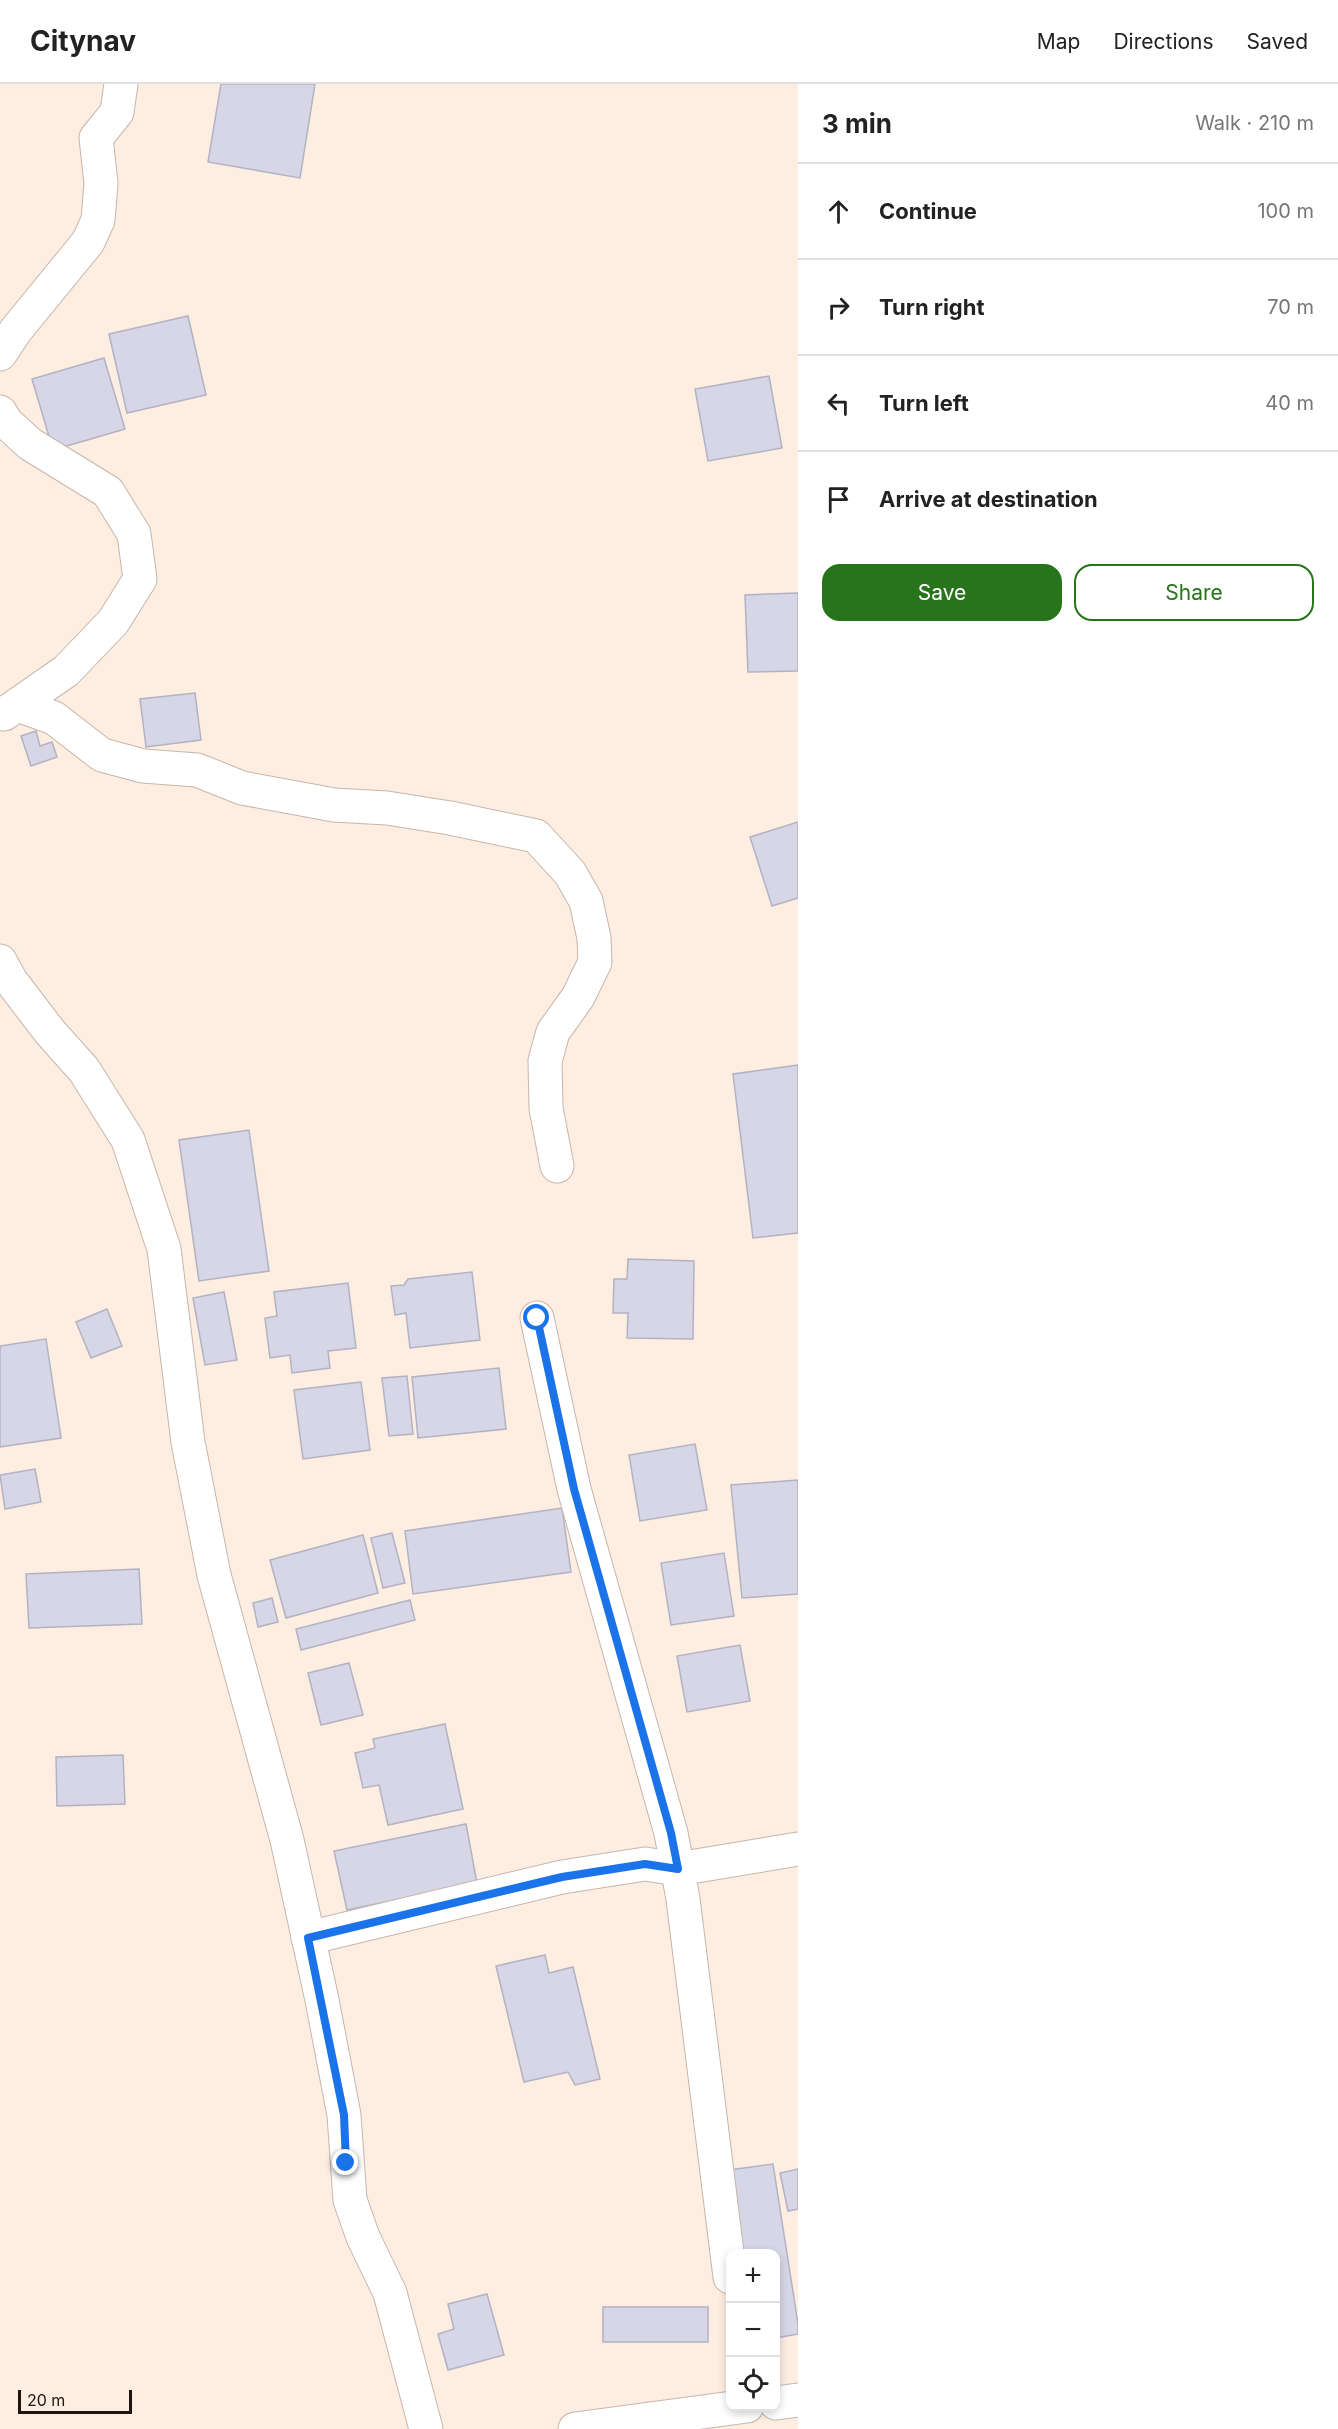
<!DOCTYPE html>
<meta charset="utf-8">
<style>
:root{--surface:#fff;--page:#f2f2f2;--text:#222;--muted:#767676;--line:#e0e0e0;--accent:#27741a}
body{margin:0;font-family:Inter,sans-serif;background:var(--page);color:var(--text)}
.controls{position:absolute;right:18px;bottom:18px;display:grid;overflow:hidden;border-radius:12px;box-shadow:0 3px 9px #0003}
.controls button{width:54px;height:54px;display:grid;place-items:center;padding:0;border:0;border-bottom:2px solid var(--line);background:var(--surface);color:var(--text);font:30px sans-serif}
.scale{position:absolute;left:18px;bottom:15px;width:114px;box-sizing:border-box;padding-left:6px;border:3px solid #1b1612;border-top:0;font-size:16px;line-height:21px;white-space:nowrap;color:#1b1612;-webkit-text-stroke:4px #feede1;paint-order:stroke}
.stop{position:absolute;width:18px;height:18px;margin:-14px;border:4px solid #1a73e8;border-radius:50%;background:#fff}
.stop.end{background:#1a73e8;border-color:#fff;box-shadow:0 2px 6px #0008}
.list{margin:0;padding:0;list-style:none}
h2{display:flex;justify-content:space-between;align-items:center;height:78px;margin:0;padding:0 24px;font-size:26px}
h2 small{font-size:20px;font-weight:400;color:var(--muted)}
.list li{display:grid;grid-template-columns:39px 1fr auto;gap:18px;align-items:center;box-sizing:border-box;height:96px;padding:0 24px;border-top:2px solid var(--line)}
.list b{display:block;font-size:22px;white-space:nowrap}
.list em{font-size:20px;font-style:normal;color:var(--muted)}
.actions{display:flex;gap:12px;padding:18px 24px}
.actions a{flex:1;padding:14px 0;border:2px solid var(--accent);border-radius:18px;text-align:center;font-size:21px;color:var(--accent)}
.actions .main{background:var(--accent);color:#fff}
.icon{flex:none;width:33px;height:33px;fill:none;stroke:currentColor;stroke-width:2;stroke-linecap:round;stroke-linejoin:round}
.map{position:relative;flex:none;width:798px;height:2345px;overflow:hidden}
header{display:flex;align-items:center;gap:36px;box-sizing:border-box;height:84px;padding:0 30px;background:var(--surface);border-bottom:2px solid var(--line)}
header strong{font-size:28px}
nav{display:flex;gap:33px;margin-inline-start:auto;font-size:21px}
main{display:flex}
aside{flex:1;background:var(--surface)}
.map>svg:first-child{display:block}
.building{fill:#d6d6e7;stroke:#b2b2c3;stroke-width:1.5}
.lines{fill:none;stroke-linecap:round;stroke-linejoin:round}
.minor-casing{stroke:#c6b6ab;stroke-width:35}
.tertiary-casing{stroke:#c6b6ab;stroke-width:35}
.minor{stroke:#fff;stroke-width:33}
.tertiary{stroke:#fff;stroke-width:33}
.route{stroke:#1a73e8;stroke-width:8}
</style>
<header>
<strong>Citynav</strong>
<nav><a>Map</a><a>Directions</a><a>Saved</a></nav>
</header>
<main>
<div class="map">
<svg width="798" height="2345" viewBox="0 0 798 2345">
<rect width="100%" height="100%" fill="#feede1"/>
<g class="building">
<polygon points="221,0 315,0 300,94 208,78"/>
<polygon points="188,232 206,311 127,329 109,250"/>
<polygon points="104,274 125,345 53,366 32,295"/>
<polygon points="769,292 782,364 708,377 695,305"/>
<polygon points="798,509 798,587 748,588 745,511"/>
<polygon points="195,609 201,656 146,663 140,615"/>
<polygon points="36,647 40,662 52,658 57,673 31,682 21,652"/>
<polygon points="798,738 798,814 772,822 750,753"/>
<polygon points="798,981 798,1149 753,1154 733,990"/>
<polygon points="249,1046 269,1187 199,1197 179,1056"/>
<polygon points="628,1175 694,1177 693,1255 627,1254 628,1229 613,1229 614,1195 627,1195"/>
<polygon points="472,1188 480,1256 410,1264 406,1229 395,1231 391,1202 404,1201 408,1195"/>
<polygon points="348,1199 356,1264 328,1267 330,1284 292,1289 290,1271 270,1274 265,1234 277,1232 274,1208"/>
<polygon points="224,1208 237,1276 205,1281 193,1214"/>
<polygon points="107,1225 122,1262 91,1274 76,1238"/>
<polygon points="46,1255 61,1354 0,1363 0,1262"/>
<polygon points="499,1284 506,1345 418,1354 412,1293"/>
<polygon points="407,1292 413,1350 389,1352 382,1294"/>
<polygon points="361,1298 370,1366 303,1375 294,1306"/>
<polygon points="695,1360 707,1426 640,1437 629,1371"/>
<polygon points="35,1385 41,1418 5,1425 0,1391"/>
<polygon points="798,1396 798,1510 742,1514 731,1401"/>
<polygon points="562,1424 571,1488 413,1510 405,1447"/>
<polygon points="392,1449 405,1499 383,1504 371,1454"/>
<polygon points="363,1451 378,1509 286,1534 270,1476"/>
<polygon points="724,1469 734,1532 671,1541 661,1479"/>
<polygon points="139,1485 142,1540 29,1544 26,1490"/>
<polygon points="272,1514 278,1538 258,1543 253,1519"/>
<polygon points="410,1516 415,1536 301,1566 296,1545"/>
<polygon points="740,1561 750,1617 687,1628 677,1572"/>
<polygon points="349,1579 363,1631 321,1641 308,1589"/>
<polygon points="445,1640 463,1725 388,1741 379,1701 363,1704 355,1669 375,1664 373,1655"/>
<polygon points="123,1671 125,1720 57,1722 56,1673"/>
<polygon points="466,1740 477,1799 347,1826 334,1767"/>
<polygon points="545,1871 549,1889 573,1883 600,1995 575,2001 568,1988 524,1998 496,1882"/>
<polygon points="773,2080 798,2240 798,2250 776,2254 776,2170 735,2170 722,2087"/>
<polygon points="798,2085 798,2125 788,2127 780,2089"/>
<polygon points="487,2210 504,2271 448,2286 438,2250 454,2245 448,2220"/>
<rect x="603" y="2223" width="105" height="35"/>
</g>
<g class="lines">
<defs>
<g id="minor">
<polyline points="0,270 16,246 88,158 98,136 101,99 96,54 117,28 121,0"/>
<polyline points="0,328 7,339 30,360 108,408 134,450 140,495 113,538 66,587 4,630"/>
<polyline points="18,621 54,634 102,671 143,682 197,686 242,704 334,721 387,724 450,734 536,752 570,789 586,817 594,854 595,878 578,913 553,948 545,977 546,1024 557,1082"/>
<polyline points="0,877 11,897 50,948 84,986 128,1056 164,1165 188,1358 214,1491 287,1756 322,1916 344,2031 350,2116 363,2153 390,2209 426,2345"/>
<polyline points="537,1234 574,1405 671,1749 683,1815 730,2193"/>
<polyline points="308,1854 562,1793 645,1780 678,1785 798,1765"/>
</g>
<g id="tertiary">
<polyline points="776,2319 798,2316"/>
<polyline points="575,2345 747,2322"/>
</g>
</defs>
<use href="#minor" class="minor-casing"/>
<use href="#tertiary" class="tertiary-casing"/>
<use href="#minor" class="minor"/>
<use href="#tertiary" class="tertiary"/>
</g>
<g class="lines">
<polyline class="route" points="346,2079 344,2031 308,1854 562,1793 645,1780 678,1785 671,1749 574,1405 537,1234"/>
</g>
</svg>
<div class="controls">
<button>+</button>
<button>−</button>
<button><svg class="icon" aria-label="locate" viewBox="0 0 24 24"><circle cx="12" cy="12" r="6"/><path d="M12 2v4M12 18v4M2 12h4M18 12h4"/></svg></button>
</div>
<div class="scale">20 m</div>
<div class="stop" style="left:537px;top:1234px"></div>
<div class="stop end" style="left:346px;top:2079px"></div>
</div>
<aside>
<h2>3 min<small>Walk · 210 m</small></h2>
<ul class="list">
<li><svg class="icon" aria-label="ahead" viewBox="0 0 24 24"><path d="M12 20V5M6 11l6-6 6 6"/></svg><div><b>Continue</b></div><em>100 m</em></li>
<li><svg class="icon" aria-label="right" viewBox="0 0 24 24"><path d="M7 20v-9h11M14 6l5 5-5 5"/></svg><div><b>Turn right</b></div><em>70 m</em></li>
<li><svg class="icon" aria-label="left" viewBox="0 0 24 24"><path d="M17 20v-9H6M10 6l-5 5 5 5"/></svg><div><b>Turn left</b></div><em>40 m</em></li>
<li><svg class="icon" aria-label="arrive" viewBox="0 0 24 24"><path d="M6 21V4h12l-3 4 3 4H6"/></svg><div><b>Arrive at destination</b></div></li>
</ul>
<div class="actions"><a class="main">Save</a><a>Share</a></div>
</aside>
</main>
